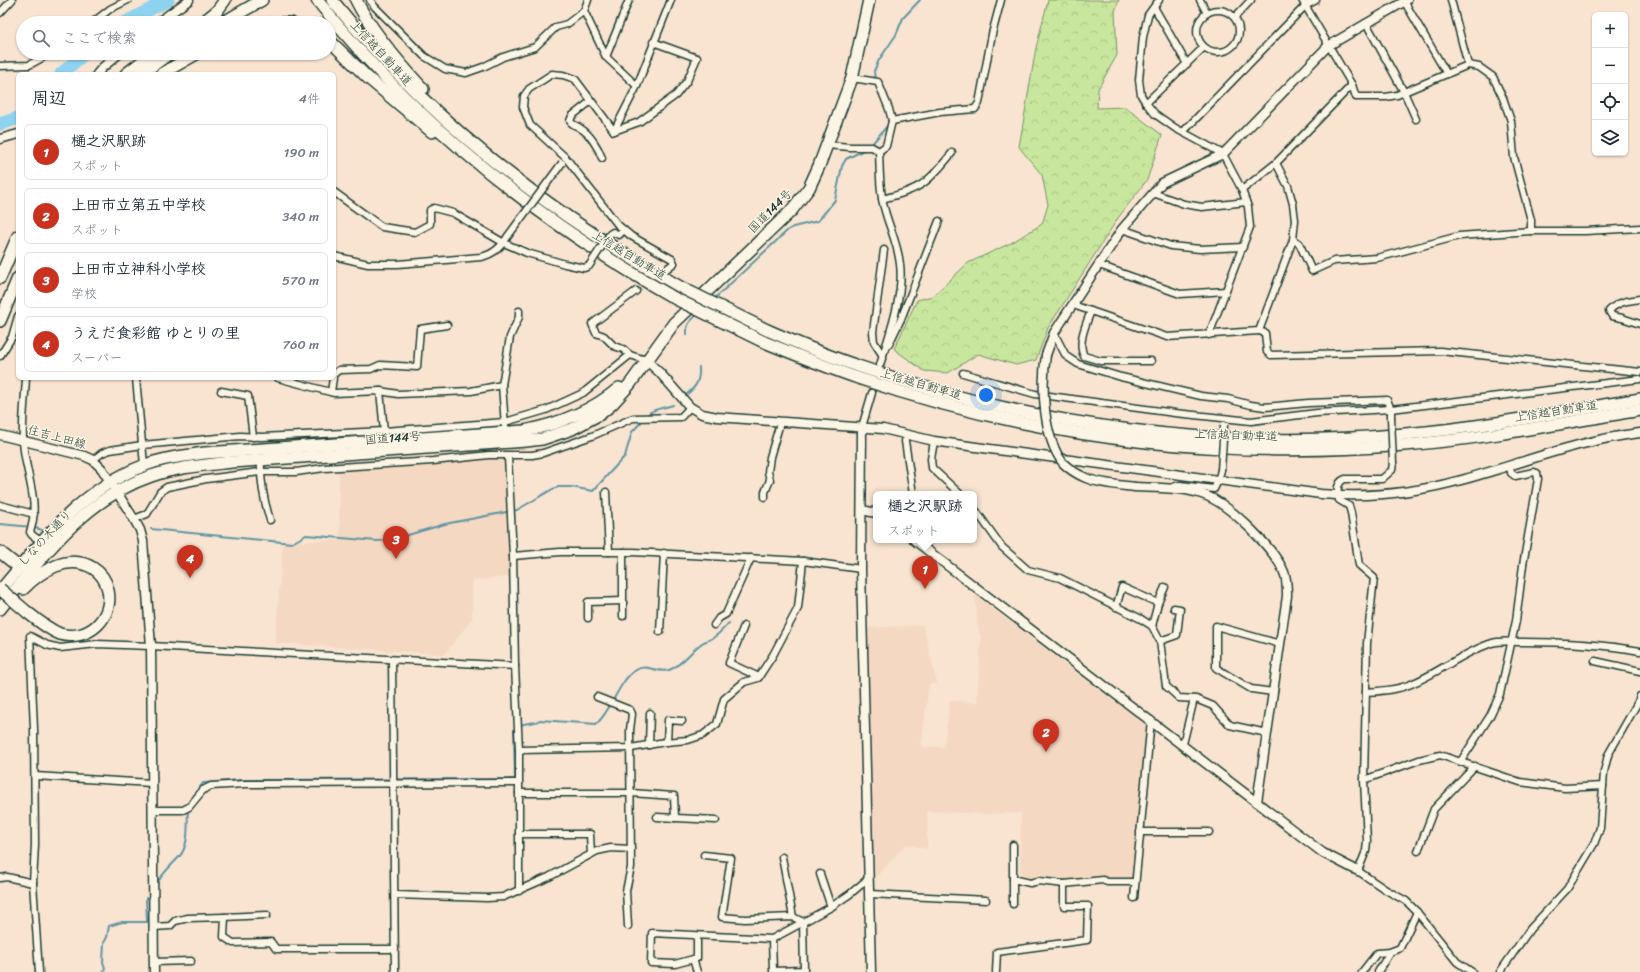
<!DOCTYPE html>
<html lang="ja">
<meta charset="utf-8">
<style>
:root{--surface:#fff;--page:#f6f6f7;--text:#1f2937;--muted:#747a83;--line:#e0e1e3;--accent:#c8321e}
body{margin:0;font-family:Sriracha,"Klee One",sans-serif;background:var(--page);color:var(--text)}
.controls{position:absolute;right:12px;top:12px;display:grid;overflow:hidden;border-radius:6px;box-shadow:0 1px 3px #0004}
.controls button{width:36px;height:36px;display:grid;place-items:center;padding:0;border:0;border-bottom:1px solid var(--line);background:var(--surface);color:var(--text);font:20px sans-serif}
.you{position:absolute;left:986px;top:395px;width:14px;height:14px;margin:-10px;border:3px solid #fff;border-radius:50%;background:#1a73e8;box-shadow:0 0 0 6px #1a73e833}
.badge{display:grid;place-items:center;width:26px;height:26px;border-radius:50%;background:var(--accent);color:#fff;font-size:13px;font-weight:700}
.pin{position:absolute;translate:-50% -33px;filter:drop-shadow(0 1px 2px #0008)}
.pin::after{content:'';position:absolute;top:21px;width:14px;height:12px;background:inherit;clip-path:polygon(0 0,100% 0,50% 100%)}
.popup{position:absolute;left:873px;top:491px;width:104px;height:52px;box-sizing:border-box;display:grid;place-content:center;border-radius:6px;background:var(--surface);filter:drop-shadow(0 1px 3px #0005);font-size:13px;white-space:nowrap;color:var(--muted)}
.popup b{font-size:15px;color:var(--text)}
.popup::after{content:'';position:absolute;left:50%;top:100%;margin-left:-8px;border:8px solid transparent;border-top-color:var(--surface)}
.list{margin:0;padding:0;list-style:none}
h2{display:flex;justify-content:space-between;align-items:center;height:52px;margin:0;padding:0 16px;font-size:17px}
h2 small{font-size:13px;font-weight:400;color:var(--muted)}
.list li{display:grid;grid-template-columns:26px 1fr auto;gap:12px;align-items:center;box-sizing:border-box;height:56px;margin:0 8px 8px;padding:0 8px;border:1px solid var(--line);border-radius:6px}
.list b{display:block;font-size:15px;white-space:nowrap}
.list p{margin:0;font-size:13px;white-space:nowrap;color:var(--muted)}
.list em{font-size:13px;font-style:normal;color:var(--muted)}
.icon{flex:none;width:22px;height:22px;fill:none;stroke:currentColor;stroke-width:2;stroke-linecap:round;stroke-linejoin:round}
.map{position:relative;flex:none;width:1640px;height:972px;overflow:hidden}
.search{position:absolute;background:var(--surface);box-shadow:0 1px 3px #0004;left:16px;top:16px;width:320px;height:44px;display:flex;align-items:center;gap:10px;box-sizing:border-box;padding:0 14px;border-radius:22px;color:var(--muted);font-size:15px}
.panel{position:absolute;background:var(--surface);box-shadow:0 1px 3px #0004;left:16px;top:72px;width:320px;height:308px;border-radius:6px}
.map>svg:first-child{display:block}
.built{fill:#f5d8c1}
.forest{fill:url(#forest-crowns);stroke:#749268}
.lines{fill:none;stroke-linecap:round;stroke-linejoin:round}
.stream{stroke:#6196a4;stroke-width:2}
.river{stroke:#8dd2ef;stroke-width:13}
.street-tunnel{stroke:#cdc3b1;stroke-width:6;stroke-dasharray:6 3;stroke-linecap:butt}
.street-casing{stroke:#1f3d34;stroke-width:9}
.secondary-casing{stroke:#1f3d34;stroke-width:11}
.highway-casing{stroke:#1f3d34;stroke-width:14}
.street{stroke:#fcf5e5;stroke-width:6}
.secondary{stroke:#fcf5e5;stroke-width:8}
.highway{stroke:#fcf5e5;stroke-width:11}
.street-bridge-casing{stroke:#1f3d34;stroke-width:9;stroke-linecap:butt}
.secondary-bridge-casing{stroke:#1f3d34;stroke-width:11;stroke-linecap:butt}
.highway-bridge-casing{stroke:#1f3d34;stroke-width:14;stroke-linecap:butt}
.street-bridge{stroke:#fcf5e5;stroke-width:6}
.secondary-bridge{stroke:#fcf5e5;stroke-width:8}
.highway-bridge{stroke:#fcf5e5;stroke-width:11}
.labels{text-anchor:middle;stroke-width:3;stroke-linejoin:round;paint-order:stroke}
.street-label{font-size:12px;fill:#1f3d34;stroke:#fcf5e5}
</style>
<div class="map">
<svg width="1640" height="972" viewBox="0 0 1640 972">
<defs>
<pattern id="forest-crowns" width="20" height="18" patternUnits="userSpaceOnUse"><rect width="20" height="18" fill="#c8e69d"/><path d="M2 6a3 3 0 1 1 6 0M12 15a3 3 0 1 1 6 0" fill="none" stroke="#abc688"/></pattern>
</defs>
<rect width="100%" height="100%" fill="#f8e4d0"/>
<filter id="ink" filterUnits="userSpaceOnUse"><feTurbulence type="fractalNoise" baseFrequency=".025" numOctaves="2"/><feDisplacementMap in="SourceGraphic" scale="8" xChannelSelector="R" yChannelSelector="G"/><feConvolveMatrix kernelMatrix="1 2 1 2 8 2 1 2 1" color-interpolation-filters="sRGB"/></filter>
<g filter="url(#ink)">
<g class="built">
<polygon points="505,458 511,576 472,581 472,619 445,654 275,643 283,542 340,540 339,471 399,468"/>
<polygon points="975,595 1147,726 1132,879 1112,879 1106,877 1058,881 1041,878 1031,879 1020,874 1021,813 984,814 927,811 927,849 906,844 873,880 867,628 923,625 937,684 929,684 921,747 944,747 950,700 977,703 981,637 978,628"/>
</g>
<polygon class="forest" points="1048,0 1119,0 1115,11 1117,55 1098,89 1097,108 1125,107 1162,135 1147,180 1118,218 1048,328 1036,360 1016,365 978,354 948,373 924,371 894,349 917,300 933,296 968,263 1011,243 1042,224 1048,205 1042,175 1019,147 1036,48"/>
<g class="lines">
<g class="stream">
<polyline points="875,80 874,71 879,60 896,35 903,18 920,0"/>
<polyline points="871,145 888,125 888,118"/>
<polyline points="713,300 788,230 793,227 818,221 835,200 842,166 846,159 866,149"/>
<path d="M687,335c-1,-11 3,-14 11,-21"/>
<path d="M686,395c10,-8 14,-14 13,-28"/>
<path d="M646,416c7,-8 16,-7 27,-11"/>
<polyline points="0,524 32,527 42,530"/>
<polyline points="151,529 292,543 306,535 377,541 391,540 445,524 517,510 551,490 558,487 571,487 593,491 625,456 632,432 643,420"/>
<path d="M521,725c6,-3 13,-1 19,-5l56,4c15,-12 24,-46 40,-54 11,-7 22,4 33,0 11,-3 23,-20 33,-27 3,-2 8,-3 11,-5 6,-4 11,-10 16,-15"/>
<polyline points="188,804 203,783 241,780 515,779 514,730"/>
<path d="M157,884c5,-11 14,-18 22,-27 11,-12 8,-33 9,-49"/>
<polyline points="103,972 105,968 103,962 104,943 107,937 109,926 122,922 147,922 146,898 151,898"/>
</g>
<g class="river">
<polyline points="124,23 168,0"/>
<polyline points="61,74 85,53"/>
<polyline points="0,124 18,118"/>
</g>
<polyline class="street-tunnel" points="636,291 650,281"/>
<defs>
<g id="street">
<polyline points="370,0 375,7 424,56 445,69 466,73 483,67 503,57 535,47 556,27 567,24 584,11 588,0"/>
<polyline points="1159,0 1148,15 1143,37 1139,80 1141,95 1146,103 1155,114 1175,128 1223,154 1242,190 1248,207 1250,227 1209,335"/>
<polyline points="1200,0 1207,13"/>
<polyline points="1302,0 1352,85 1356,97 1386,97 1397,95 1468,65 1451,0"/>
<polyline points="1404,1 1447,74"/>
<polyline points="1154,7 1187,64"/>
<circle cx="1218" cy="31" r="21"/>
<polyline points="584,11 606,57 637,86"/>
<polyline points="0,13 12,0"/>
<polyline points="1235,17 1251,0"/>
<polyline points="92,23 110,9 128,0"/>
<polyline points="1366,23 1404,92 1416,119"/>
<polyline points="606,57 629,0"/>
<polyline points="1468,65 1479,67 1493,77 1503,98 1511,121 1514,157 1531,220 1531,231"/>
<polyline points="0,66 29,65 51,53"/>
<polyline points="852,78 878,82 889,109 892,121 886,146 879,151"/>
<path d="M591,101l-19,15 -2,5c2,4 6,4 10,7 10,6 18,19 22,30"/>
<polyline points="1146,103 1204,47"/>
<polyline points="892,121 940,112 975,109 979,103 992,34 1001,0"/>
<polyline points="614,131 575,79 563,75 552,74 529,89 524,96 523,107 530,125 566,158 618,225 631,236 672,259 674,263 664,271"/>
<polyline points="614,131 639,122 676,95 687,81 697,58 653,42"/>
<polyline points="614,131 637,86 671,0"/>
<polyline points="1183,132 1305,6 1316,0"/>
<path d="M827,145l23,2h22l7,4c1,19 0,41 6,60 5,18 13,34 15,53 4,31 -11,71 -20,101"/>
<polyline points="1242,190 1276,163 1352,85"/>
<polyline points="334,192 382,227 415,232 430,224 430,210 434,208 453,213 504,243 527,253 565,264 584,268 589,266"/>
<polyline points="1153,193 1184,204 1202,207 1246,202"/>
<path d="M882,199c38,-9 46,-16 70,-46"/>
<polyline points="1122,229 1171,246 1200,249 1243,247"/>
<polyline points="610,234 613,232 619,235 624,230"/>
<polyline points="1293,240 1299,243 1312,271 1334,261 1377,258 1459,236 1531,231 1585,231 1640,228"/>
<path d="M334,256l34,8h30l83,-7c13,-3 20,-10 27,-21"/>
<polyline points="1099,265 1180,294 1226,291"/>
<path d="M1640,299c-12,2 -22,2 -31,12l3,5 10,2 18,6"/>
<polyline points="1073,305 1167,337 1259,331 1293,240 1295,220 1293,204 1288,186 1276,163"/>
<path d="M1091,311c-5,13 -14,32 -7,45l17,5h50"/>
<polyline points="1259,331 1265,333 1267,352 1271,355 1440,351 1640,372"/>
<polyline points="1054,333 1066,356 1078,364 1121,377 1201,396 1228,399 1251,405 1265,407 1308,403 1387,400 1391,409 1391,417"/>
<polyline points="889,344 901,319 939,221"/>
<polyline points="630,355 623,349 614,346 604,336 596,333 592,324 636,291"/>
<polyline points="0,356 12,337 18,316"/>
<polyline points="883,356 874,342 873,332 884,250"/>
<polyline points="963,373 1035,394 1175,413 1251,421 1317,413 1391,409 1640,379"/>
<polyline points="334,374 339,370 371,369 380,365 417,367 420,329 447,325"/>
<path d="M26,378c-1,20 -4,42 -3,62 1,31 18,61 7,92l2,3 10,7"/>
<polyline points="136,378 144,465"/>
<polyline points="278,378 334,393 380,391 384,431"/>
<polyline points="221,391 248,396 253,437"/>
<polyline points="380,391 398,394 471,391 502,385"/>
<polyline points="331,392 333,378"/>
<polyline points="505,426 502,385 510,337 519,317 519,311"/>
<polyline points="862,427 872,393"/>
<polyline points="905,441 913,494"/>
<polyline points="934,441 931,459 932,468 960,494"/>
<polyline points="508,456 513,556 515,666 519,750 519,891"/>
<polyline points="93,460 102,453 110,450 142,445 240,436 262,437 384,431 505,422 546,410 583,393 630,355 646,360"/>
<path d="M261,460c-1,21 3,41 9,60"/>
<path d="M1393,463l-1,7 -10,9h-37c-9,3 -8,13 -6,21l10,6 2,7 8,52 15,13 -7,65 -3,137 3,61 -1,10 -8,20 28,19 20,11 11,11 40,50 15,10"/>
<polyline points="1173,487 1180,485 1214,489 1218,481 1221,470"/>
<polyline points="606,492 609,552"/>
<polyline points="765,497 765,492 770,480 768,472 770,457 780,423"/>
<polyline points="0,505 34,514"/>
<polyline points="974,508 1002,547 1028,570 1060,578 1141,619 1152,626 1160,641 1166,686 1179,698 1196,699 1213,706 1230,725 1267,733"/>
<polyline points="134,519 147,514 160,492 167,487 206,479 260,472 296,472 324,468 433,461 489,455 532,455 543,453 592,436 633,418 681,417 690,407"/>
<polyline points="513,556 560,552 633,552 803,561 861,569"/>
<polyline points="1116,607 1122,587 1158,603"/>
<polyline points="623,616 623,552"/>
<polyline points="588,618 588,602 623,601"/>
<polyline points="714,625 719,618 726,614 751,558"/>
<polyline points="744,626 729,663 759,677"/>
<polyline points="1152,626 1158,603 1165,587"/>
<polyline points="660,632 664,553"/>
<polyline points="1160,641 1177,635 1180,609 1174,608"/>
<polyline points="392,660 395,972"/>
<polyline points="1595,661 1640,671"/>
<polyline points="1273,692 1251,689 1216,668 1216,626 1280,644"/>
<path d="M1366,692c14,-1 32,-2 45,-8 28,-11 52,-32 81,-41 9,-3 21,-1 30,-1 40,0 79,2 118,9"/>
<polyline points="597,697 630,710 632,714 630,730 631,867 626,891 628,926"/>
<polyline points="667,742 668,720 682,721"/>
<polyline points="1183,744 1194,699"/>
<polyline points="649,745 650,713"/>
<polyline points="519,750 631,748 665,742 688,740 703,735 717,724 724,699 744,682 758,678 773,655 798,608 803,561"/>
<polyline points="1461,761 1490,716 1500,694 1516,621 1523,565 1538,479 1537,473 1534,472 1515,476 1511,473 1510,465"/>
<polyline points="35,776 151,783"/>
<polyline points="1364,780 1419,760 1440,755 1520,782 1565,788 1603,786"/>
<polyline points="519,793 631,793 674,796 675,818"/>
<polyline points="152,810 183,810 189,807 203,790 211,786 245,784 519,783"/>
<polyline points="657,817 716,820"/>
<polyline points="1140,832 1209,832"/>
<polyline points="519,834 590,834 591,854"/>
<polyline points="1013,845 1013,904"/>
<polyline points="1418,851 1434,809 1475,766"/>
<polyline points="704,855 731,858 722,917 745,919 793,917 803,922 804,970 773,971 772,939"/>
<polyline points="782,857 793,917"/>
<polyline points="820,874 831,907"/>
<polyline points="0,878 7,877 33,883"/>
<polyline points="1013,879 1030,883 1039,881 1064,884 1103,880 1107,882 1135,882"/>
<polyline points="870,894 986,900"/>
<polyline points="395,895 487,898 503,897 549,877 597,851 611,848 631,849"/>
<polyline points="1134,898 1151,720"/>
<polyline points="224,917 267,915"/>
<polyline points="153,927 170,926 175,921 188,918 225,917 224,937 233,943 271,942 276,949 395,949"/>
<polyline points="697,936 697,958 675,964 651,963 652,933 772,939 831,907 850,894 869,878"/>
<polyline points="693,959 697,972"/>
<polyline points="154,962 191,961"/>
<polyline points="39,972 33,883 35,844 34,729 30,636 47,645 60,648 97,644 151,646 515,666"/>
<polyline points="996,972 997,952 1087,940 1088,906 1064,906 1064,884"/>
<polyline points="1362,972 1377,953 1390,952 1400,948 1417,912"/>
<polyline points="1378,972 1390,952"/>
<polyline points="1500,972 1530,929 1567,889 1594,844 1600,828 1604,772 1608,755 1638,702 1640,696"/>
</g>
<g id="secondary">
<polyline points="157,23 189,0"/>
<polyline points="97,74 103,67 120,53"/>
<polyline points="0,139 18,134"/>
<polyline points="1046,355 1054,333 1122,229 1162,183 1223,154 1328,46 1407,0"/>
<path d="M646,360l14,13 30,34 12,7 15,3 166,12 51,12 56,8 331,45c47,4 98,-2 144,-15 58,-16 114,-39 175,-46"/>
<polyline points="862,427 861,569 871,972"/>
<polyline points="0,435 84,456 93,460 102,469 134,519 140,530 143,541 151,646 154,972"/>
<path d="M1135,487c24,1 50,0 72,9 24,10 70,55 78,79 2,7 2,14 2,21l-30,206"/>
<polyline points="862,510 876,513"/>
<polyline points="914,540 1323,853 1358,871"/>
</g>
<g id="highway">
<path d="M317,0c99,125 222,221 359,299"/>
<path d="M332,0c95,118 218,214 350,288"/>
<path d="M356,0c15,31 44,64 67,89"/>
<polyline points="202,23 217,11 225,0"/>
<polyline points="222,23 262,0"/>
<polyline points="274,23 291,23"/>
<polyline points="329,40 368,78 432,132"/>
<polyline points="126,74 153,53"/>
<polyline points="141,74 170,53"/>
<polyline points="161,74 198,53"/>
<polyline points="0,278 18,236"/>
<polyline points="0,321 18,278"/>
<path d="M767,330c30,13 60,26 91,36 174,61 364,86 547,68 79,-7 157,-22 235,-35"/>
<path d="M762,341c32,13 64,26 96,37 176,60 361,82 546,67 79,-6 158,-22 236,-35"/>
<polyline points="0,552 20,568"/>
<path d="M23,589c18,-18 45,-36 70,-21 8,5 13,12 15,22 6,28 -20,52 -48,44 -12,-5 -23,-14 -33,-22"/>
<path d="M0,591c41,-49 82,-102 143,-125 20,-8 41,-10 62,-13l319,-22c35,-7 67,-19 95,-43"/>
<path d="M0,609c42,-52 85,-111 151,-133 26,-9 54,-11 81,-14l294,-21 16,-2 30,-10 28,-15 12,-10 18,-20 44,-61 117,-112 18,-23 10,-22 33,-88 17,-78"/>
</g>
</defs>
<use href="#street" class="street-casing"/>
<use href="#secondary" class="secondary-casing"/>
<use href="#highway" class="highway-casing"/>
<use href="#street" class="street"/>
<use href="#secondary" class="secondary"/>
<use href="#highway" class="highway"/>
<defs>
<g id="street-bridge">
<polyline points="508,236 562,163"/>
<polyline points="589,266 610,234"/>
<polyline points="1391,417 1393,463"/>
<polyline points="1221,470 1224,425"/>
</g>
<path id="secondary-bridge" d="M1046,355c-5,31 -3,82 17,108 6,6 16,12 23,15 15,6 33,7 49,9"/>
<g id="highway-bridge">
<polyline points="682,288 767,330"/>
<polyline points="676,299 762,341"/>
<polyline points="0,589 27,612"/>
</g>
</defs>
<use href="#street-bridge" class="street-bridge-casing"/>
<use href="#secondary-bridge" class="secondary-bridge-casing"/>
<use href="#highway-bridge" class="highway-bridge-casing"/>
<use href="#street-bridge" class="street-bridge"/>
<use href="#secondary-bridge" class="secondary-bridge"/>
<use href="#highway-bridge" class="highway-bridge"/>
</g>
</g>
<g class="labels">
<g class="street-label">
<text transform="translate(381 53) rotate(47)" y="4">上信越自動車道</text>
<text transform="translate(770 211) rotate(-45)" y="4">国道144号</text>
<text transform="translate(629 255) rotate(31)" y="4">上信越自動車道</text>
<text transform="translate(921 384) rotate(16)" y="4">上信越自動車道</text>
<text transform="translate(1556 411) rotate(-9)" y="4">上信越自動車道</text>
<text transform="translate(1236 435) rotate(2)" y="4">上信越自動車道</text>
<text transform="translate(57 437) rotate(15)" y="4">住吉上田線</text>
<text transform="translate(393 438) rotate(-4)" y="4">国道144号</text>
<text transform="translate(45 538) rotate(-47)" y="4">しなの木通り</text>
</g>
</g>
</svg>
<div class="controls">
<button>+</button>
<button>−</button>
<button><svg class="icon" aria-label="locate" viewBox="0 0 24 24"><circle cx="12" cy="12" r="6"/><path d="M12 2v4M12 18v4M2 12h4M18 12h4"/></svg></button>
<button><svg class="icon" aria-label="layers" viewBox="0 0 24 24"><path d="M12 4l9 5-9 5-9-5zM3 14l9 5 9-5"/></svg></button>
</div>
<div class="you"></div>
<div class="pin badge" style="left:925px;top:589px">1</div>
<div class="popup"><b>樋之沢駅跡</b>スポット</div>
<div class="pin badge" style="left:1046px;top:752px">2</div>
<div class="pin badge" style="left:396px;top:559px">3</div>
<div class="pin badge" style="left:190px;top:578px">4</div>
<div class="search"><svg class="icon" aria-label="search" viewBox="0 0 24 24"><circle cx="10" cy="10" r="6"/><path d="M15 15l6 6"/></svg>ここで検索</div>
<section class="panel">
<h2>周辺<small>4件</small></h2>
<ul class="list">
<li><span class="badge">1</span><div><b>樋之沢駅跡</b><p>スポット</p></div><em>190 m</em></li>
<li><span class="badge">2</span><div><b>上田市立第五中学校</b><p>スポット</p></div><em>340 m</em></li>
<li><span class="badge">3</span><div><b>上田市立神科小学校</b><p>学校</p></div><em>570 m</em></li>
<li><span class="badge">4</span><div><b>うえだ食彩館 ゆとりの里</b><p>スーパー</p></div><em>760 m</em></li>
</ul>
</section>
</div>
